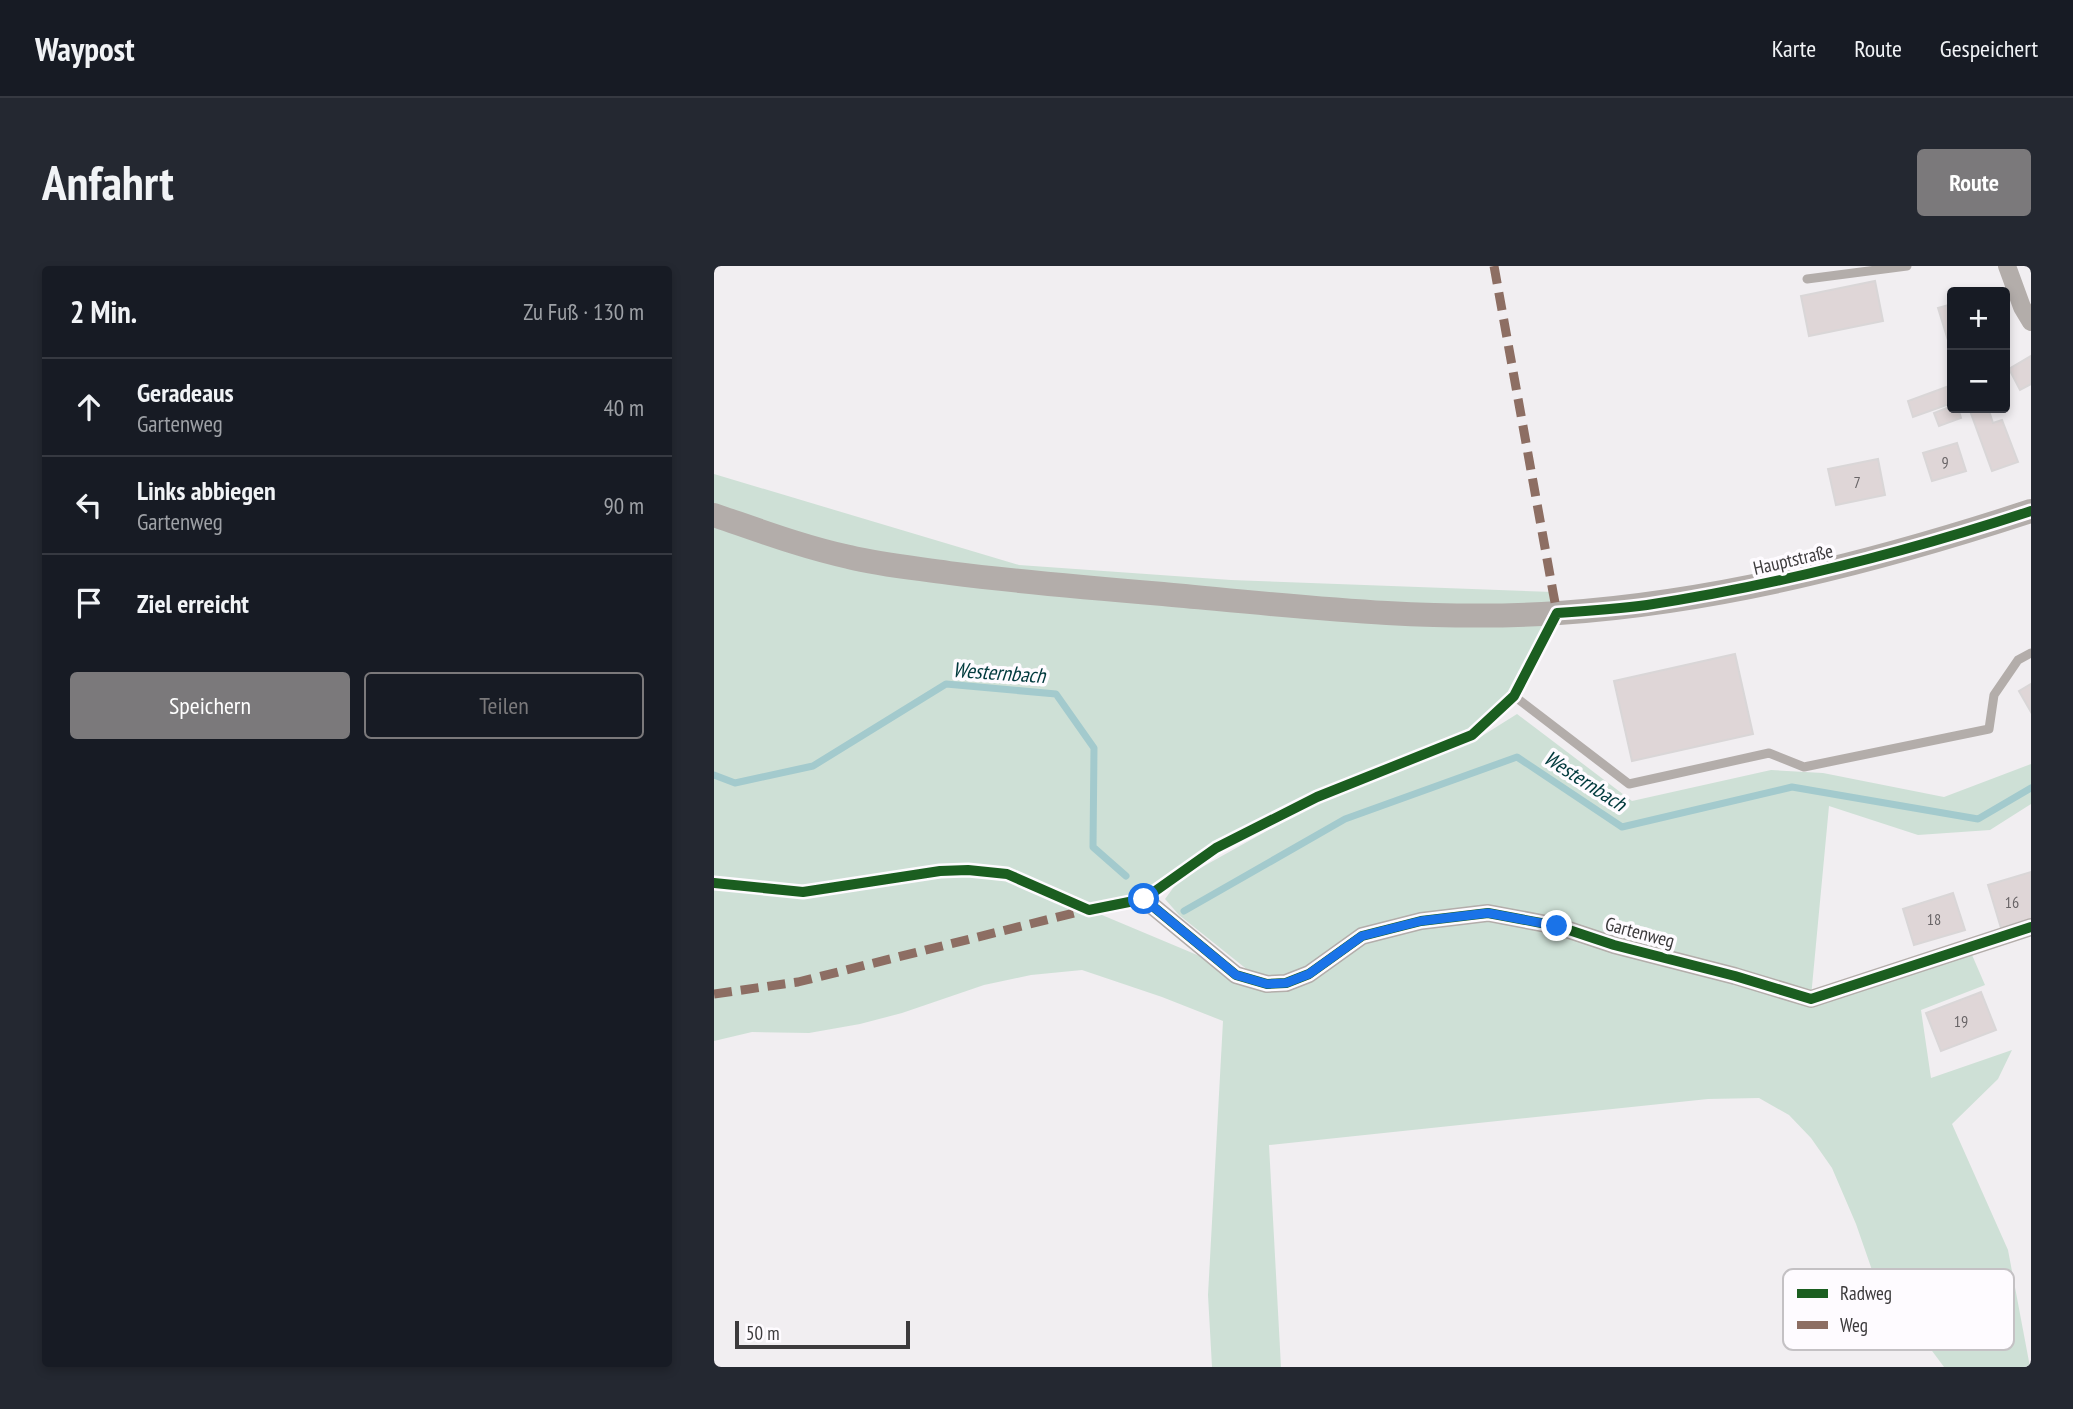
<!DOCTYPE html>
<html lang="de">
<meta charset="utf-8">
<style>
:root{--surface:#171b24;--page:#242831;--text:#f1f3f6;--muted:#9ea1a6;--line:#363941;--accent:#7b797b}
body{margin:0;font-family:"PT Sans Narrow",sans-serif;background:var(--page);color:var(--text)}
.controls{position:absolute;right:21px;top:21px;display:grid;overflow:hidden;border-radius:7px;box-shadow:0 4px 10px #0003}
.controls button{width:63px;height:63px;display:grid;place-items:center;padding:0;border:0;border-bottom:2px solid var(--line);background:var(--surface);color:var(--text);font:35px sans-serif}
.scale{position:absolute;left:21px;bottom:18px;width:175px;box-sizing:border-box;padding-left:7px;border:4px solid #3c3a3c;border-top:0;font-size:19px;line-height:24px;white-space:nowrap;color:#3c3a3c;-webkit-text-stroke:5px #fefbff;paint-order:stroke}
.stop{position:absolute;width:21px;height:21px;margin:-16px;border:5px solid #1a73e8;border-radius:50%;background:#fff}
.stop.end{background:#1a73e8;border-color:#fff;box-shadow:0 2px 7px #0008}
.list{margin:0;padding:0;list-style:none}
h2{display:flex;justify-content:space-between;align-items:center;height:91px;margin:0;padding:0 28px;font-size:30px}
h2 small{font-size:23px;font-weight:400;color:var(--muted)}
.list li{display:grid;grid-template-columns:46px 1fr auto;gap:21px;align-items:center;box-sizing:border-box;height:98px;padding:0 28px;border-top:2px solid var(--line)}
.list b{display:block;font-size:26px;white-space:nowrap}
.list p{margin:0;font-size:23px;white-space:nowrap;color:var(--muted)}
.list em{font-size:23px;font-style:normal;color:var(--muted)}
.actions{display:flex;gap:14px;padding:21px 28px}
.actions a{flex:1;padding:16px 0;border:2px solid var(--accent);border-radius:7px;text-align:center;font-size:24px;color:var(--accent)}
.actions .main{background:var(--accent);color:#fff}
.icon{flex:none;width:38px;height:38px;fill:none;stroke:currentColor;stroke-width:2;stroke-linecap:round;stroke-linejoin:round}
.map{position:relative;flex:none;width:1317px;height:1101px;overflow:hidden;border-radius:7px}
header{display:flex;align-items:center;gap:42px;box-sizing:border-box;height:98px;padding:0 35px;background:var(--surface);border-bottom:2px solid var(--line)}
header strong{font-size:33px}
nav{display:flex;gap:38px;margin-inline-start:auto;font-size:24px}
.intro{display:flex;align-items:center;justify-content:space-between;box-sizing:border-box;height:168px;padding:0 42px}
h1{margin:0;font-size:49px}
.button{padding:18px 32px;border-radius:7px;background:var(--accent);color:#fff;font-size:24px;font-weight:700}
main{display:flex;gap:42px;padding:0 42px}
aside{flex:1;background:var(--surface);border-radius:7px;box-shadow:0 4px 10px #0003}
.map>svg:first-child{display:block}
.green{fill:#cee0d6}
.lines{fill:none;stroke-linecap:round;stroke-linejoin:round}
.stream{stroke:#a3cacd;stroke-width:7}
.building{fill:#dfd6d7;stroke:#d9d6d7;stroke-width:2}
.lane{stroke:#b3adaa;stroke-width:9}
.street{stroke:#b3adaa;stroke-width:18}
.secondary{stroke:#b3adaa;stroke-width:24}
.quiet{stroke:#8d6e63;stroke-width:9;stroke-dasharray:18 9;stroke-linecap:butt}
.cycleway-casing{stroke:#fefbff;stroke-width:15}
.cycleway{stroke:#1b5e20;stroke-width:10}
.route{stroke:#1a73e8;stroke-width:9}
.labels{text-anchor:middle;stroke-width:7;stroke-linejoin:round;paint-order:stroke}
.number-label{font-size:16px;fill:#686466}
.street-label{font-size:19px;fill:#3c3a3c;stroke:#fefbff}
.water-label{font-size:21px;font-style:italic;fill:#013a3d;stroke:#fefbff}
.key{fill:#fefbff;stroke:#c4c1c4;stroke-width:2}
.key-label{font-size:19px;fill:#3c3a3c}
</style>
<header>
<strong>Waypost</strong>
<nav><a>Karte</a><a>Route</a><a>Gespeichert</a></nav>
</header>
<div class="intro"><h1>Anfahrt</h1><a class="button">Route</a></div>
<main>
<aside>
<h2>2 Min.<small>Zu Fuß · 130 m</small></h2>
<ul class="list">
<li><svg class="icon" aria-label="ahead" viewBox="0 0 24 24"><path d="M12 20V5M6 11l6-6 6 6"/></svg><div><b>Geradeaus</b><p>Gartenweg</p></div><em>40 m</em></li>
<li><svg class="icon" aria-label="left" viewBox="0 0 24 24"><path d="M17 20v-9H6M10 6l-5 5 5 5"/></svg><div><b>Links abbiegen</b><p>Gartenweg</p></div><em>90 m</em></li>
<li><svg class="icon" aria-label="arrive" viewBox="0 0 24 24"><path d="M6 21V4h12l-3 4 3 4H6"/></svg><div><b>Ziel erreicht</b></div></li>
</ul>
<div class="actions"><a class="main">Speichern</a><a>Teilen</a></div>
</aside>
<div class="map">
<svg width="1317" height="1101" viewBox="0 0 1317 1101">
<rect width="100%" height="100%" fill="#f1eef1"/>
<polygon class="green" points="0,208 305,299 517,314 839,326 843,347 800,430 758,469 603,531 502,582 430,633 376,644 550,717 465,649 451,633 465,614 601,538 760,475 803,448 918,535 1057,504 1109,507 1230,531 1317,498 1317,538 1276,564 1204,569 1115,540 1097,731 1097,733 1255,682 1271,719 1207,744 1217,812 1298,784 1284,813 1238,858 1294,984 1316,1101 1230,1101 1158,1004 1142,958 1118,902 1097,872 1075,849 1045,832 994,833 555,879 567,1101 498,1101 494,1029 509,755 448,731 368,704 317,709 270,719 188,747 146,758 95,767 38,766 0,775"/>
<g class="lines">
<g class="stream">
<polyline points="0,509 21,517 99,500 232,418 342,428 380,482 379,581 412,610"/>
<polyline points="470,645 631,553 803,491 908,561 1078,521 1264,553 1317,522"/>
</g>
</g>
<g class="building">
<polygon points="1161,15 1169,55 1095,70 1087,30"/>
<polygon points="1238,38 1238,84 1237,84 1224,42"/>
<polygon points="1317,90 1317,118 1306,124 1295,103"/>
<polygon points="1238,119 1238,137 1199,151 1194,135"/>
<polygon points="1238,140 1238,142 1244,142 1247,152 1225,160 1220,147"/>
<polygon points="1255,142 1274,142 1279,157 1288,154 1304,196 1278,205"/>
<polygon points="1243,177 1252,205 1218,215 1209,187"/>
<polygon points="1164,193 1171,229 1122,239 1114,203"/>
<polygon points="1021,388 1039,468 918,495 900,415"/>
<polygon points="1317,418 1317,446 1305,425"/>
<polygon points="1317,606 1317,653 1287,662 1274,619"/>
<polygon points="1239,627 1251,664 1200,679 1189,643"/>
<polygon points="1267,726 1282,764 1227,785 1212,747"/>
</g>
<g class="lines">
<g class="lane">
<polyline points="1093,13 1193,0"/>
<polyline points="800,430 915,518 1055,487 1090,501 1275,463 1280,429 1304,394 1317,387"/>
</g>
<g class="street">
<polyline points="1293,0 1308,41 1317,56"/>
<polyline points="430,633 522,709 553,718 572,717 595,708 648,670 707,655 774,647 843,660 900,679 1021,710 1097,733 1317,661"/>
</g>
<path class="secondary" d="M0,249c44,15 89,32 135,42 32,8 66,11 100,16 71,9 142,15 214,21 131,12 264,28 396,19 161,-11 319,-52 472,-102"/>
<g class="quiet">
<polyline points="780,0 839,326 843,347 841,351"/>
<polyline points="0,728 84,716 372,644"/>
</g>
<defs>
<g id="cycleway">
<path d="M0,617l89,9 137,-21 28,-1 39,4 82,36 55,-11 72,-51 101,-51 155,-62 42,-39 43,-83c30,-2 60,-4 90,-8 131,-20 259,-53 384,-94"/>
<polyline points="430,633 522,709 553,718 572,717 595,708 648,670 707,655 774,647 843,660 900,679 1021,710 1097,733 1317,661"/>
</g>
</defs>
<use href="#cycleway" class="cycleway-casing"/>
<use href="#cycleway" class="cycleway"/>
</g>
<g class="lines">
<polyline class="route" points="430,633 522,709 553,718 572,717 595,708 648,670 707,655 774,647 843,660"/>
</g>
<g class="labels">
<g class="number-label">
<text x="1231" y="202">9</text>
<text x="1143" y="222">7</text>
<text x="1298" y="642">16</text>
<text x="1220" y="659">18</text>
<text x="1247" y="761">19</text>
</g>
<g class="street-label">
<text transform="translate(1079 293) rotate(-13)" y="7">Hauptstraße</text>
<text transform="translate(926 666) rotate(15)" y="7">Gartenweg</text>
</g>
<g class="water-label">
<text transform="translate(285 407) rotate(4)" y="7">Westernbach</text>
<text transform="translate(871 515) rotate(33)" y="7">Westernbach</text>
</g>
</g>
<rect x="1069" y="1003" width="231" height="81" rx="10" class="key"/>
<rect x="1083" y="1023" width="31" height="9" fill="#1b5e20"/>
<rect x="1083" y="1055" width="31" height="8" fill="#8d6e63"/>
<g class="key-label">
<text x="1126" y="1034">Radweg</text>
<text x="1126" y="1066">Weg</text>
</g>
</svg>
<div class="controls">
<button>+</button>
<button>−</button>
</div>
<div class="scale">50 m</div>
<div class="stop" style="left:430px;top:633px"></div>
<div class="stop end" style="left:843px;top:660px"></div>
</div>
</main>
